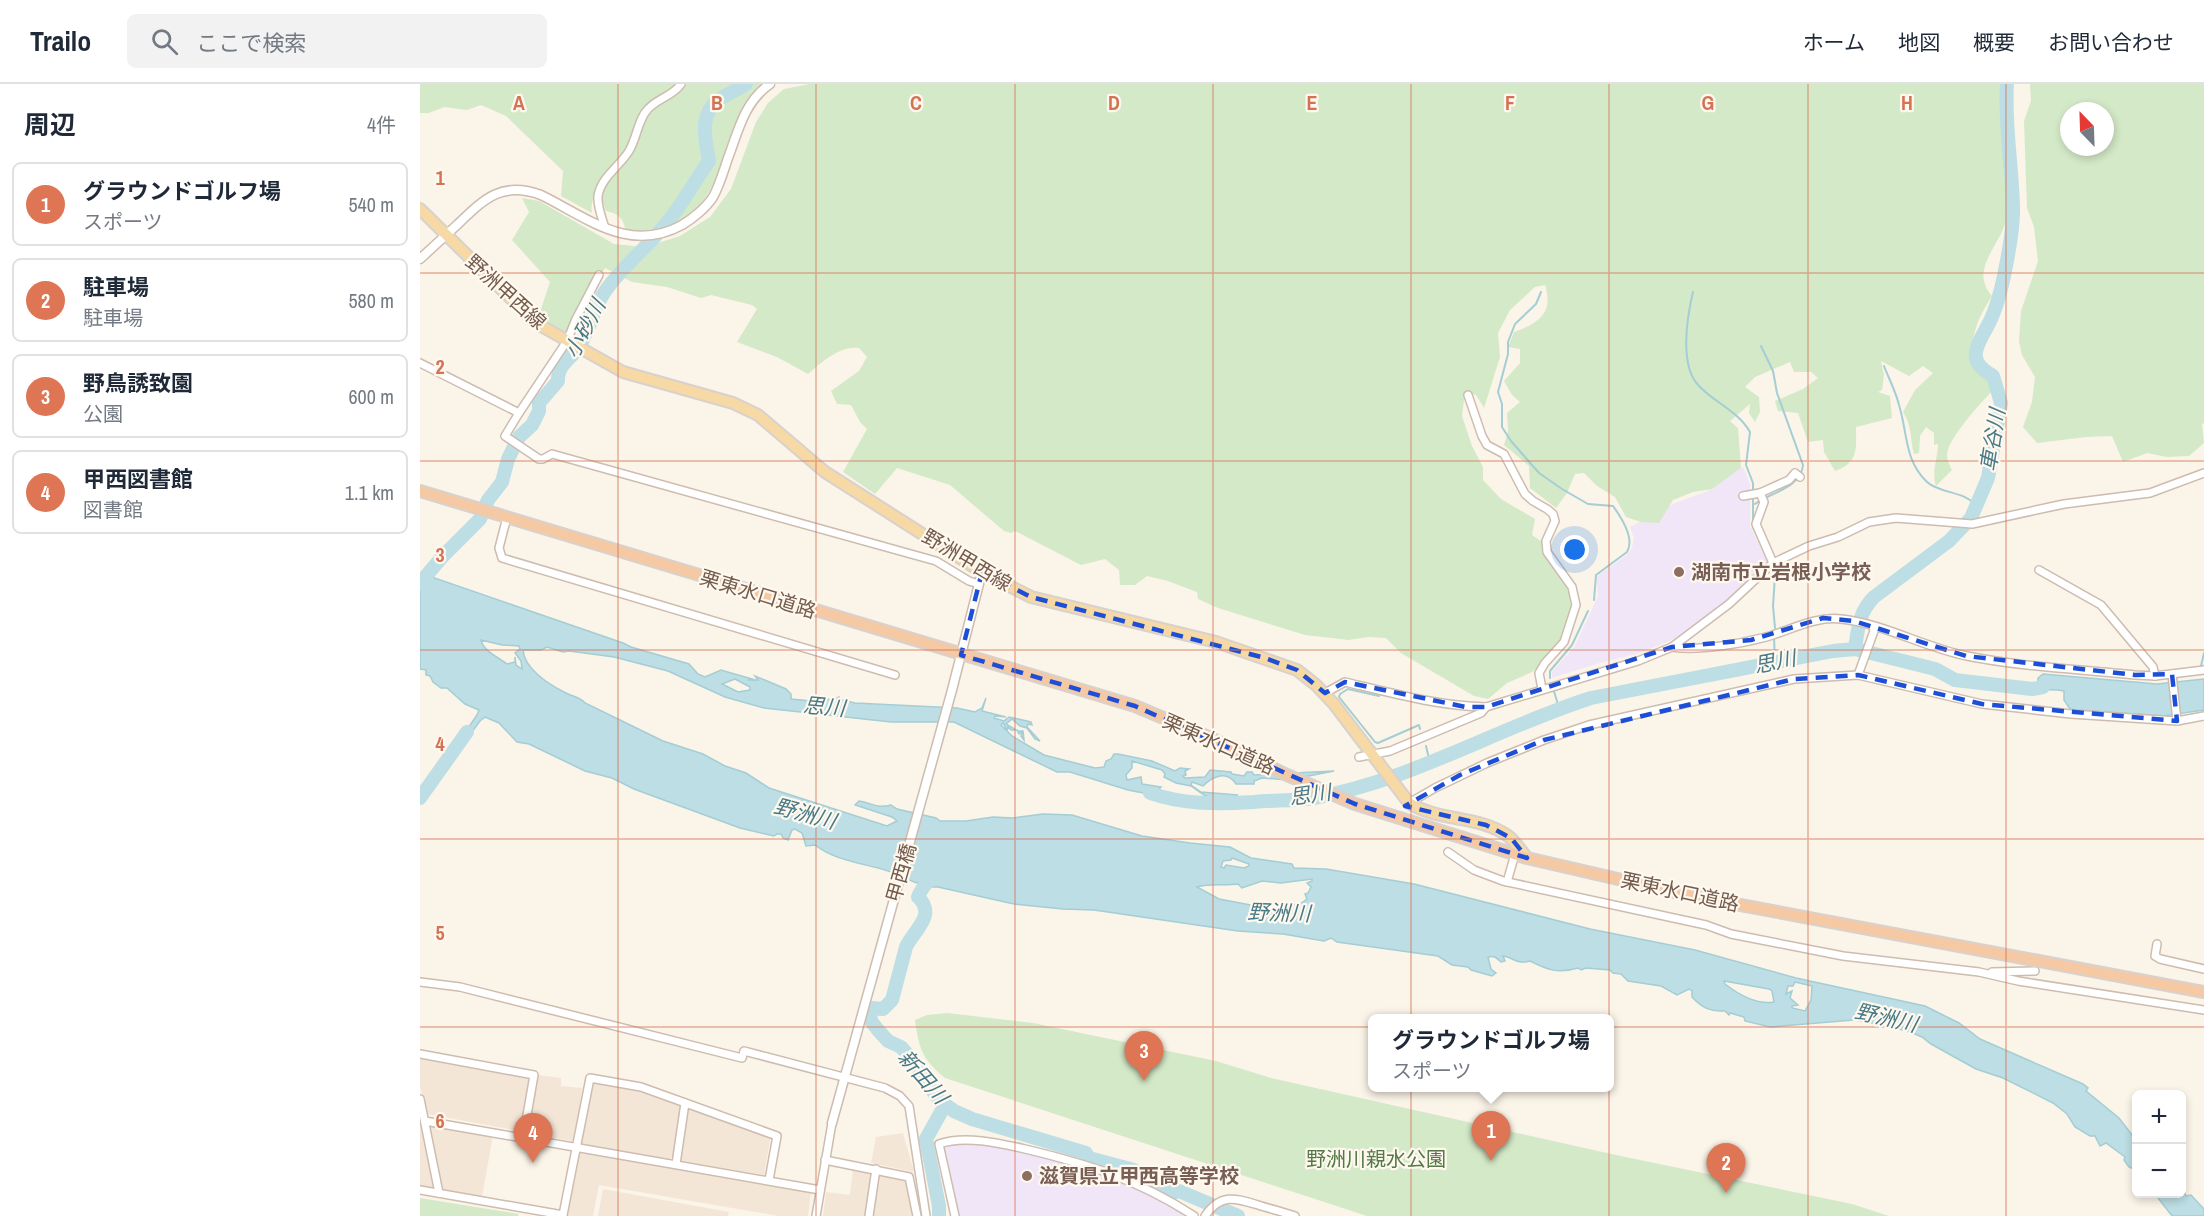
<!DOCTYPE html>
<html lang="ja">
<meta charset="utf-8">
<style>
:root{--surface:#fff;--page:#f2f2f3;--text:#1f2937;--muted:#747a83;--line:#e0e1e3;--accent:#de7655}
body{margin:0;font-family:"Archivo Narrow","Noto Sans JP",sans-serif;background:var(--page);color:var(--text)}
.controls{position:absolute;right:18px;bottom:18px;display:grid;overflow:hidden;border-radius:9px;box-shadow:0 3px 9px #0003}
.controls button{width:54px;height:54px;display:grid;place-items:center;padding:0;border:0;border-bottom:2px solid var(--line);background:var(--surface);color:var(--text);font:30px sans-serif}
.compass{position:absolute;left:1640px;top:18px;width:54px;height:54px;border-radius:50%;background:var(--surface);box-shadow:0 3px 9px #0003;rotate:337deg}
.you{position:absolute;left:1155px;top:466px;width:21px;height:21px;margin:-15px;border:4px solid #fff;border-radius:50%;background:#1a73e8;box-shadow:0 0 0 9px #1a73e833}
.badge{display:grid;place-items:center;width:39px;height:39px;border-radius:50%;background:var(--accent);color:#fff;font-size:20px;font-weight:700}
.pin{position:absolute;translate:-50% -50px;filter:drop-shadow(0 2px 3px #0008)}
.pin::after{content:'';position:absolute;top:32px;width:21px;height:18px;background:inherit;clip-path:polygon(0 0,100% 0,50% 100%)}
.popup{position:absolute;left:948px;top:930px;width:246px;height:78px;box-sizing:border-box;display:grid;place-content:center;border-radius:9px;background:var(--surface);filter:drop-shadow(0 2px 4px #0005);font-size:20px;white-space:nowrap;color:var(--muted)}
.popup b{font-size:22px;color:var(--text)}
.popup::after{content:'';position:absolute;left:50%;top:100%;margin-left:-12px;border:12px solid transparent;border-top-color:var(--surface)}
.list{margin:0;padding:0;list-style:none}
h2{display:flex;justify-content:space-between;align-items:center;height:78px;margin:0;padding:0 24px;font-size:26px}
h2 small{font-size:20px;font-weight:400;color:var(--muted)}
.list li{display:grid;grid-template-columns:39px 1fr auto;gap:18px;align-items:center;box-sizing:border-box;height:84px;margin:0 12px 12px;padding:0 12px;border:2px solid var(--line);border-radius:9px}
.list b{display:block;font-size:22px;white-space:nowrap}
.list p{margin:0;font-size:20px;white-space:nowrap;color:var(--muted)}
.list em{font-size:20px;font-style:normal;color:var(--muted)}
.icon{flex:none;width:33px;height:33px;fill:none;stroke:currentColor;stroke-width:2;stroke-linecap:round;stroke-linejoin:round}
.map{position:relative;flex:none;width:1784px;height:1132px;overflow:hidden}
header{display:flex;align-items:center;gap:36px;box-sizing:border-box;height:84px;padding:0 30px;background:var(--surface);border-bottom:2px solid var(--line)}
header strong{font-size:28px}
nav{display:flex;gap:33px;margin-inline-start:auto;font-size:21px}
.search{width:420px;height:54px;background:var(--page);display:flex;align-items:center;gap:15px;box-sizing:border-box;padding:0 21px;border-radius:9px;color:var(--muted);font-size:22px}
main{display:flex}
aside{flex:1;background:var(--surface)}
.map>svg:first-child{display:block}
.residential{fill:#f3e6d7}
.education{fill:#f1e5f8}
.green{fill:#d4e9c7;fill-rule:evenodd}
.water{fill:#bddee4;stroke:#a4cdd5;stroke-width:1.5;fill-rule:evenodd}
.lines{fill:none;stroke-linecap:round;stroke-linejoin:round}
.stream{stroke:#a4cdd5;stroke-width:2}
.river{stroke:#bddee4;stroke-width:14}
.minor-casing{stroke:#cdbcaf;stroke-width:10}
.tertiary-casing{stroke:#cdbcaf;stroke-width:11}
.primary-casing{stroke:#d8d1cd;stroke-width:14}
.trunk-casing{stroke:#d8d1cd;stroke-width:14}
.minor{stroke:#fff;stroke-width:7}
.tertiary{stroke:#fff;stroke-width:8}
.primary{stroke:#f6d9a5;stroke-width:10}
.trunk{stroke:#f4c9a4;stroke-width:10}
.marked{fill:none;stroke:#1d4ed8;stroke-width:4.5;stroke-dasharray:12 8;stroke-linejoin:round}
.grid{fill:none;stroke:#d37354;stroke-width:1.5;stroke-opacity:0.55}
.education-dot{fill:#8d6e63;stroke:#fef8ef;stroke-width:2}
.labels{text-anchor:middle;stroke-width:4.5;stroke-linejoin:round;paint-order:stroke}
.street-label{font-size:20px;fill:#745c4d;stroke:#fef8ef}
.education-label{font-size:20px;font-weight:bold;fill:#785e54;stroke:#fef8ef;text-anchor:start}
.park-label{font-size:20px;fill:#547946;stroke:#fef8ef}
.water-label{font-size:21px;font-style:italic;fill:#487a86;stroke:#fef8ef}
.grid-label{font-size:20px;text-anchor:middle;font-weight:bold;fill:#d37354;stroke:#fef8ef;stroke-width:4.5;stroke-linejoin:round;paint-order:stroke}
</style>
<header>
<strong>Trailo</strong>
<div class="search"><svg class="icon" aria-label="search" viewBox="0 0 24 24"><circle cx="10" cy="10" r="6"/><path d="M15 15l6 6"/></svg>ここで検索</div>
<nav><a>ホーム</a><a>地図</a><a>概要</a><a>お問い合わせ</a></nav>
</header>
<main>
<aside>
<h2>周辺<small>4件</small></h2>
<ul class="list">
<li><span class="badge">1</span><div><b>グラウンドゴルフ場</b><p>スポーツ</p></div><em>540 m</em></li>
<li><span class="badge">2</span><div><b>駐車場</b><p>駐車場</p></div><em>580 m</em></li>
<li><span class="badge">3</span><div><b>野鳥誘致園</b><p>公園</p></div><em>600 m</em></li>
<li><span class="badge">4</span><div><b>甲西図書館</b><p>図書館</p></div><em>1.1 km</em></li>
</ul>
</aside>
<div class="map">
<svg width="1784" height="1132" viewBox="0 0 1784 1132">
<rect width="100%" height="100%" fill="#fbf4e8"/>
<g class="residential">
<polygon points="0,974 106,994 111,997 101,1045 99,1047 7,1030 0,1002"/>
<polygon points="117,991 141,994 141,1002 162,1004 155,1055 152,1057 111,1050 108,1046"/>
<polygon points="171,999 219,1005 261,1020 254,1072 249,1075 161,1060 159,1057"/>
<polygon points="268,1024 275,1024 351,1051 344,1091 262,1077 259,1074"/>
<polygon points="0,1034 16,1102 12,1105 0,1102"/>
<polygon points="9,1041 73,1051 62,1113 23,1106"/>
<polygon points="483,1049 494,1088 451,1079 456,1053"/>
<polygon points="161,1066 391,1107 388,1132 359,1132 179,1101 173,1132 146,1132 157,1068"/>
<polygon points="433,1084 453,1088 446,1132 403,1132 406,1108 430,1111"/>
<polygon points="459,1089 487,1096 494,1132 453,1132"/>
<polygon points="183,1105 309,1128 308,1132 178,1132"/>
</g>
<g class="education">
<polygon points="1323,383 1330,400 1330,442 1347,477 1320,505 1284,536 1252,556 1220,569 1176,580 1132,594 1132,588 1155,562 1178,512 1176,493 1207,471 1212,464 1214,454 1210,443 1255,419 1288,407"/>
<polygon points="560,1057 670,1086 713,1102 766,1132 536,1132 520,1059"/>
</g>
<g class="green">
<path d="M0,0h344c-18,14 -24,29 -31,49 -23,63 -31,99 -107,98 -3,-13 -7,-17 -20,-20l-4,-11 4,-21c-7,9 -17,21 -14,34l-31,-17 2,-25 -57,-55 -25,-11 -14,5 -23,-3 -15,6h-9z"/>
<path d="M390,0h1203c-4,13 -3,23 -3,36 -1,8 -4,15 -4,23 -1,25 6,53 0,78 -7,26 -37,49 -14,75 -13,20 -21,38 -20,62l27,26c-12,12 -53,55 -52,72 0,4 3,10 5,14l-16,16c-5,-14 2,-28 2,-42l-4,1v-12l-8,-6 -6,9 -1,17 -5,1c-4,-15 -2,-29 -11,-42l12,-22 18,-17 -10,-7 -14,10 -28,-15 3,14 -2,15 -4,2 12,4 2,22 -36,9c0,22 3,35 -21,44l-11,-19 -1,-12 -15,2 -10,-29 -20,-2 -3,-10 28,-12 15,-11 -7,-6h-17l-4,-10 -35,15 -10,10 14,10 1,15 -5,10 -6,-9 1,-9 -20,17 8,7 3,40 -29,21 -19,3 -20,8 -14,23 -18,-1 -15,-5 -11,-20 -18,-11 -13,-13 -9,1 -8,19 -11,15 -26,-20 -1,-22 -25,-21 4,-13 -1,-19 13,-11 -8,-7 -8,-14 16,-18v-14l-12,-2 6,-15c25,-9 40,-19 31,-47l-10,2 -25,23 -12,23 2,24 -16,51 -8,-13 -11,-3 -3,24 10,30 11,21v13l18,19 34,20 -3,16 13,9 31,63 -6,22 -16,24 -22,19 -25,11 -19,16 -14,-3 -73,-43 -15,-15 -18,-1 -19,3 -44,-5 -87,-27 -20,-9 -1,-7 -29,-11 -21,-5 -12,9h-15l-1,-15 -14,-11 -24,6 -66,-34 -4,2 -7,-2 -54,-46 -53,-17 -22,26 -32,-22 24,-43 -7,-7 -9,-17 -14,-1 -6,-13 28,-20 8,-14 -8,-9c-19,-3 -37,14 -51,26l-31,-17 -40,-15 20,-33 -5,-4 -41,-10 -10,3 -34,-11 -35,-5 -27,-14 -38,65 -29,-15 12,-36 -38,-42 17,-28 -7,-14 17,3 75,43 31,3 35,-11 30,-19 21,-28 25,-67 12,-19 16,-14z"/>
<path d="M1610,0h174v339l-2,1 2,19 -15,13 -22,1 -20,-4 -24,9 -11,-26 -26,1 -49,6 -14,-16 9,-25 3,-25 -13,-22 -3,-13 2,-31 17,-50 -4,-34 -7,-19 -3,-87 7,-20zM1649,27h36v36h-36z"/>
<path d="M527,929l86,10 183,38 55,17 345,77 236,49 37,12h-522l-422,-138c-23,-19 -26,-29 -30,-58l12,-5z"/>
<polygon points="0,1114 99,1130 98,1132 0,1132"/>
</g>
<g class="water">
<path d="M0,489l203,70 8,4 58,17 9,10 7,3 16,-7 31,9 -4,1h10l-3,-4 31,13 5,5v5l31,3 6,-3 9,4v-5l2,-1v2l16,4 102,5 18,4 7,-4 4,-10 -4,13 24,6 -11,-1 -1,2 10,3 5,-4 22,5 1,3 -4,-1 -1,3 13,14 -5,-2 -8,-11 -7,-2 -8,-7 -6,5 12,7h5l1,9 -3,-4 1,-4 -3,2 -2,-4h-6l-3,-3 -1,3 -4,-7 -2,2 11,11 32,19 51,13 9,-1 2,-6 5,-2 3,-5h4l34,7 23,10 5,-3 9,1 -4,2 1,4 -3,1 2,2 20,-1 5,-7 21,2 1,2 12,2 3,-4h5l2,3 80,-4 -46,9 -26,-2 -8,3v3h-18c-9,-14 -23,-8 -33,2l-11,-4 -1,3 10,7 37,3 -7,2 4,4 -8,-3 -6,4 -17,-7 -13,-9 -15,-3 -12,-6 1,-3 -3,-4 -30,-9v7l-6,7 1,5 14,-3 1,7 19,3 -6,6 12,5 28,1 5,4h8l-8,1 -72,-14 -58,-18h-13l-103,-50h-63l-127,-14 -39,-11 -57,-26 -54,-14 -45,-6 -6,1 -16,-5 -6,3h-18c1,18 25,34 41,42 8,5 15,4 21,11l78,38 40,13 22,12 21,7 23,15 118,38 10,-5 -5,-4 -37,-12 4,-4c13,2 18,8 32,4l6,4 39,9 4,3h26l27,-4 20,1 30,-4 29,1 70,21 48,7 40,4 21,11 41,6 2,4 32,1 88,15 176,45 105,21 101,28 129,28 34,17 21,16 103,45 5,4 -2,3 33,27 17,22v30l-7,-3 -5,-7 1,-3 -19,-14 -6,3 -5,-10h-5l-15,-9 -8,-13 -14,-11 -50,-25 -27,-9 -45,-25 -9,-7 -12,-5 -26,-7 -30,-5 -84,7 -25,-6 -1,-4 -14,-4 -1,2 -4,-4c-15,1 -24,-4 -33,-14v-6l-3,-2 -12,6 -16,-9 -33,-5 -7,-7 -8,-1 -3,-3 -24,-2 -5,2 -3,-2c-20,6 -30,2 -48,-7 -15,4 -16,-4 -27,-5l2,5 -4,1c-4,-4 -7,-7 -13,-5l3,12 5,4 -4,3 -21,-6 -3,-3 -16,-2 -14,-9 -101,-14 -6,-4 -7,3 -41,-7 -45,-3 -144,-21 -31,-1 -49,-5 -76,-17h-9l-6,5 8,16 -2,1 -8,-14 11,-14 -2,-3 -13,5c-9,-3 -17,-7 -26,-11 -26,-9 -54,-10 -76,-27l-9,1 -4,-13 -7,-4 -3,1 -4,10 -5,-2 -2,-4h-4l-3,2 -34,-8 -106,-39 -22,-11 -27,-7 -56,-27 -12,-2 -18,-19 -14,-6 -5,4 -21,28 -4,-2 22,-32 2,-5 -14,-6 -18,-16h-6l-8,-6 -3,-6 -4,-1v-5l-6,-1zM61,556l21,5 17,1 1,3 -5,4 6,8 1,8 -6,-4 -1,-8v5l-8,2c-9,-7 -24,-13 -26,-24zM315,595l15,8v3l-12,2 -16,-8zM812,774l17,6v2l-5,2 -18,-3 -2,3 -3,-1 2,-6 8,-1zM892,795v2l-5,2 4,4 -3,6 -3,1 2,5 -7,5 -44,2 -37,-7 -22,-12c13,-4 27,-1 41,-3l4,4 20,-7 19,2zM1304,897l45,8 3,2 2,11c-17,3 -36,-8 -49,-18zM1375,898l17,4 -1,14 -6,11 -13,-3v-2l6,-1 -8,-7 2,-7 -6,3 2,-8h5z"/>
<path d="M1623,590l114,10 47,-5v31l-41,6 -87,-6 -6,-1 -6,-9v-9c-14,-3 -27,1 -40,-3l14,-4v-6z"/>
<polygon points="1762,1103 1766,1112 1771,1111 1784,1125 1784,1132 1752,1132 1735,1110 1762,1110"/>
</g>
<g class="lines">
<g class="stream">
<path d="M1121,208l-5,12 -21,20 -7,18v12l-10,38 4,12v23l9,14 28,32 23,16 26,15 25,2c8,11 22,33 14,46l-31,23 -2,25"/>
<path d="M1273,208c-6,25 -14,74 6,94 16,17 39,25 51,46l-4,33 7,18v44l13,28"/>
<path d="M1464,282c5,13 12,26 15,39 9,29 5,55 28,77 13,12 39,9 49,24"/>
<path d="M1335,420c14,-11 46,-16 48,-39l-26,-72 -4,-22 -12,-25"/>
<polyline points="1353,485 1355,492 1353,522 1355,544"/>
<polyline points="1354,554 1355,577"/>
<polyline points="1781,582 1784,569"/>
<polyline points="1130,594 1130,587 1152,561 1168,527"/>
<polyline points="1133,604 1139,624"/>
<polyline points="959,612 928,605 920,610 919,613 955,658 958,659 999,641 1000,645"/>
<polyline points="1006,662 1010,679"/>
</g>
<g class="river">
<path d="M0,499l23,-27 37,-37 8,-19 14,-18 6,-23 11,-22 13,-12 7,-14v-8l19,-22c-1,-14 10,-21 18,-30 13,-16 16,-41 28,-58 17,-26 42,-44 61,-68 17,-20 29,-43 44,-64 -4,-23 -11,-48 12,-63 8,-5 17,-8 25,-14"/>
<path d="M1435,565c3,-21 4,-37 19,-52l75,-56 22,-23 17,-40 13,-75 -8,-27c-31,-17 -13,-33 -2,-57 6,-13 10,-29 13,-43 4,-21 9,-43 9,-64 0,-42 -9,-86 -6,-128"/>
<path d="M730,709c34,12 68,11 104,9 19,-2 40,-1 59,-4 98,-17 184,-70 278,-100l242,-47 22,-2 80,20 20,11 77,9 11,-2"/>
<polyline points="0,714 47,648"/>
<path d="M516,779l2,7c-6,8 -17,17 -20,27 19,18 -4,33 -12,50l-14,53 -9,9 -10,-1 -3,3 1,10 7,9 10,11 13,6 8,9 30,44 15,11 18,8 114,34 3,5 45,12 10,10 28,13 7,-2 59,25"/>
<polyline points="519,1132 519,1122 506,1055 525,1021"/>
</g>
<defs>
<g id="minor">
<path d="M185,144c-3,-10 -8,-22 -7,-32 3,-19 22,-30 31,-45 8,-13 9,-32 19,-42 10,-11 25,-13 33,-25"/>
<polyline points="0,279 99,329 85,352 119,375 123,375 132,370 516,477 549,497 559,500"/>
<polyline points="1048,311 1062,352 1067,361 1084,370 1105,410 1113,417 1127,425 1133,430 1135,437 1126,457 1127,468 1152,503 1156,521 1144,558 1125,579 1119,589 1122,605"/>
<polyline points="99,329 147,257 156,235 179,191"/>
<polyline points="1323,412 1340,409"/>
<polyline points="87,433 79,464 82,474 475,591"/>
<polyline points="1353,479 1336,440 1344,418 1340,409 1369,396 1375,389 1380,393"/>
<polyline points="1619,486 1681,521 1733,583 1735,592"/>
<path d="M1252,563c27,4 68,-3 94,-10 25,-7 49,-21 75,-18 41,4 85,29 126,37 55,11 112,13 168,19l20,1 49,-6"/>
<polyline points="1752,590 1757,637"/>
<polyline points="1438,591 1454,547 1453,543"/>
<path d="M905,609l20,-11c46,11 93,24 141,25l152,-46 34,-14 57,-43 44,-41 36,-17 29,-9 31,-15 27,-4 76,6 92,-20 86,-11 54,-20"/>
<polyline points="939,673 970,667 1061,629 1066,623"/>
<polyline points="989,719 1015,704 1067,679 1124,656 1169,641 1374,595 1438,591 1562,620 1651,630 1757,637 1784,632"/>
<polyline points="1028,768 1054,786 1083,797 1286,841 1311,850 1423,872 1559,888 1598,897 1784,926"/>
<polyline points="1087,798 1095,770"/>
<polyline points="1737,860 1735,872 1740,875 1784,885"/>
<polyline points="1572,888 1615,887"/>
<polyline points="0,898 40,903 322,974 324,967 465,1004 480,1012 489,1022 506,1132"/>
<polyline points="0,970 114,991 103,1054"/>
<polyline points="0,1015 19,1109"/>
<polyline points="5,1037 400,1106"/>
<polyline points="405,1076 489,1093 497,1132"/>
<polyline points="256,1080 265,1019"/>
<polyline points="0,1106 143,1131 170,994 221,1003 357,1052 349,1096"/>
<polyline points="396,1132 412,1039"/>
<polyline points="449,1132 456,1085"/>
<path d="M535,1132l-16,-72c25,-9 60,-1 86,5 63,15 114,31 169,67"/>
<path d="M785,1132c16,-23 30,-18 53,-11 13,4 25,7 37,11"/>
</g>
<g id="tertiary">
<path d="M0,175c13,-12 26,-24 38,-35 27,-26 44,-43 83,-29 47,23 88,59 141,30 10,-6 24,-17 31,-28 8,-14 12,-32 18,-47 9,-26 16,-50 39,-66"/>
<polyline points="412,1039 532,606 562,488"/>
</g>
<path id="primary" d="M0,125l116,114 87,49 110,31 25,12 67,57 157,100 49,25 185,45 81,28 19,15 18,19 75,99c31,19 70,12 99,33 8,6 13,15 19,22"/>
<polyline id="trunk" points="0,407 715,622 793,655 867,691 935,720 1107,774 1267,811 1784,908"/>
</defs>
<use href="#minor" class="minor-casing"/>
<use href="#tertiary" class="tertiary-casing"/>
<use href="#primary" class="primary-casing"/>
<use href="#trunk" class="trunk-casing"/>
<use href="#minor" class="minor"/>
<use href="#tertiary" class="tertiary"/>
<use href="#primary" class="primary"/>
<use href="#trunk" class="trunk"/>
</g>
<path class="marked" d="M562,488l49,25 234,61 32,12 28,23 20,-11 121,25h20l186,-60 79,-7 72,-22 31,3 112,35 169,19 37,-1 5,47 -195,-17 -124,-29 -64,4 -250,61 -84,35 -55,31 81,19 25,13 16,20 -172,-54 -220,-98 -174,-51z"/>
<path class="grid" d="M198,0v1132M396,0v1132M595,0v1132M793,0v1132M991,0v1132M1189,0v1132M1388,0v1132M1586,0v1132M0,189h1784M0,377h1784M0,566h1784M0,755h1784M0,943h1784"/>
<g class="education-dot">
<circle cx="1259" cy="488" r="6"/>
<circle cx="607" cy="1092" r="6"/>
</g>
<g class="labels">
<g class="street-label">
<text transform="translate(86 208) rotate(42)" y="7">野洲甲西線</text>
<text transform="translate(547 476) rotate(31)" y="7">野洲甲西線</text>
<text transform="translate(338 510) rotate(17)" y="7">栗東水口道路</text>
<text transform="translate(799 660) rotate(24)" y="7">栗東水口道路</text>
<text transform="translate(481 789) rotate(-74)" y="7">甲西橋</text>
<text transform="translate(1260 808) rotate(12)" y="7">栗東水口道路</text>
</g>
<g class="education-label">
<text x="1271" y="495">湖南市立岩根小学校</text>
<text x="619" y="1099">滋賀県立甲西高等学校</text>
</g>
<g class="park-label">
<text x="956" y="1082">野洲川親水公園</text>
</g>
<g class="water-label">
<text transform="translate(165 245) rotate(-62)" y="7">小砂川</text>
<text transform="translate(1573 356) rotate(-81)" y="7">車谷川</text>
<text transform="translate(1355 578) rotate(-11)" y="7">思川</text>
<text transform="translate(404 623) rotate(5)" y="7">思川</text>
<text transform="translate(890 711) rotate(-8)" y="7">思川</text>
<text transform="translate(385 730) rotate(15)" y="7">野洲川</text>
<text transform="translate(859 829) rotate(2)" y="7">野洲川</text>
<text transform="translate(1466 934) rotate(13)" y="7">野洲川</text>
<text transform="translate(503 993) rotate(49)" y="7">新田川</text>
</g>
</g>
<g class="grid-label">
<text x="99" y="26">A</text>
<text x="297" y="26">B</text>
<text x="496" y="26">C</text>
<text x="694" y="26">D</text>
<text x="892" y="26">E</text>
<text x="1090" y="26">F</text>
<text x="1288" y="26">G</text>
<text x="1487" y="26">H</text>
<text x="20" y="101">1</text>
<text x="20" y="290">2</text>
<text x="20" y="478">3</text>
<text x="20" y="667">4</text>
<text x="20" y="856">5</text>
<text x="20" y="1044">6</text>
</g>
</svg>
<div class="controls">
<button>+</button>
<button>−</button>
</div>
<svg class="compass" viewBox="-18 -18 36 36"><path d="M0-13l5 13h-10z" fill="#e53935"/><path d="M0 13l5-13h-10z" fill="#747a83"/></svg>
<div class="you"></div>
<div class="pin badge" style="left:1071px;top:1077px">1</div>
<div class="popup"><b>グラウンドゴルフ場</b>スポーツ</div>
<div class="pin badge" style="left:1306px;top:1109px">2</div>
<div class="pin badge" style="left:724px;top:997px">3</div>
<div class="pin badge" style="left:113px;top:1079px">4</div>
</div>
</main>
